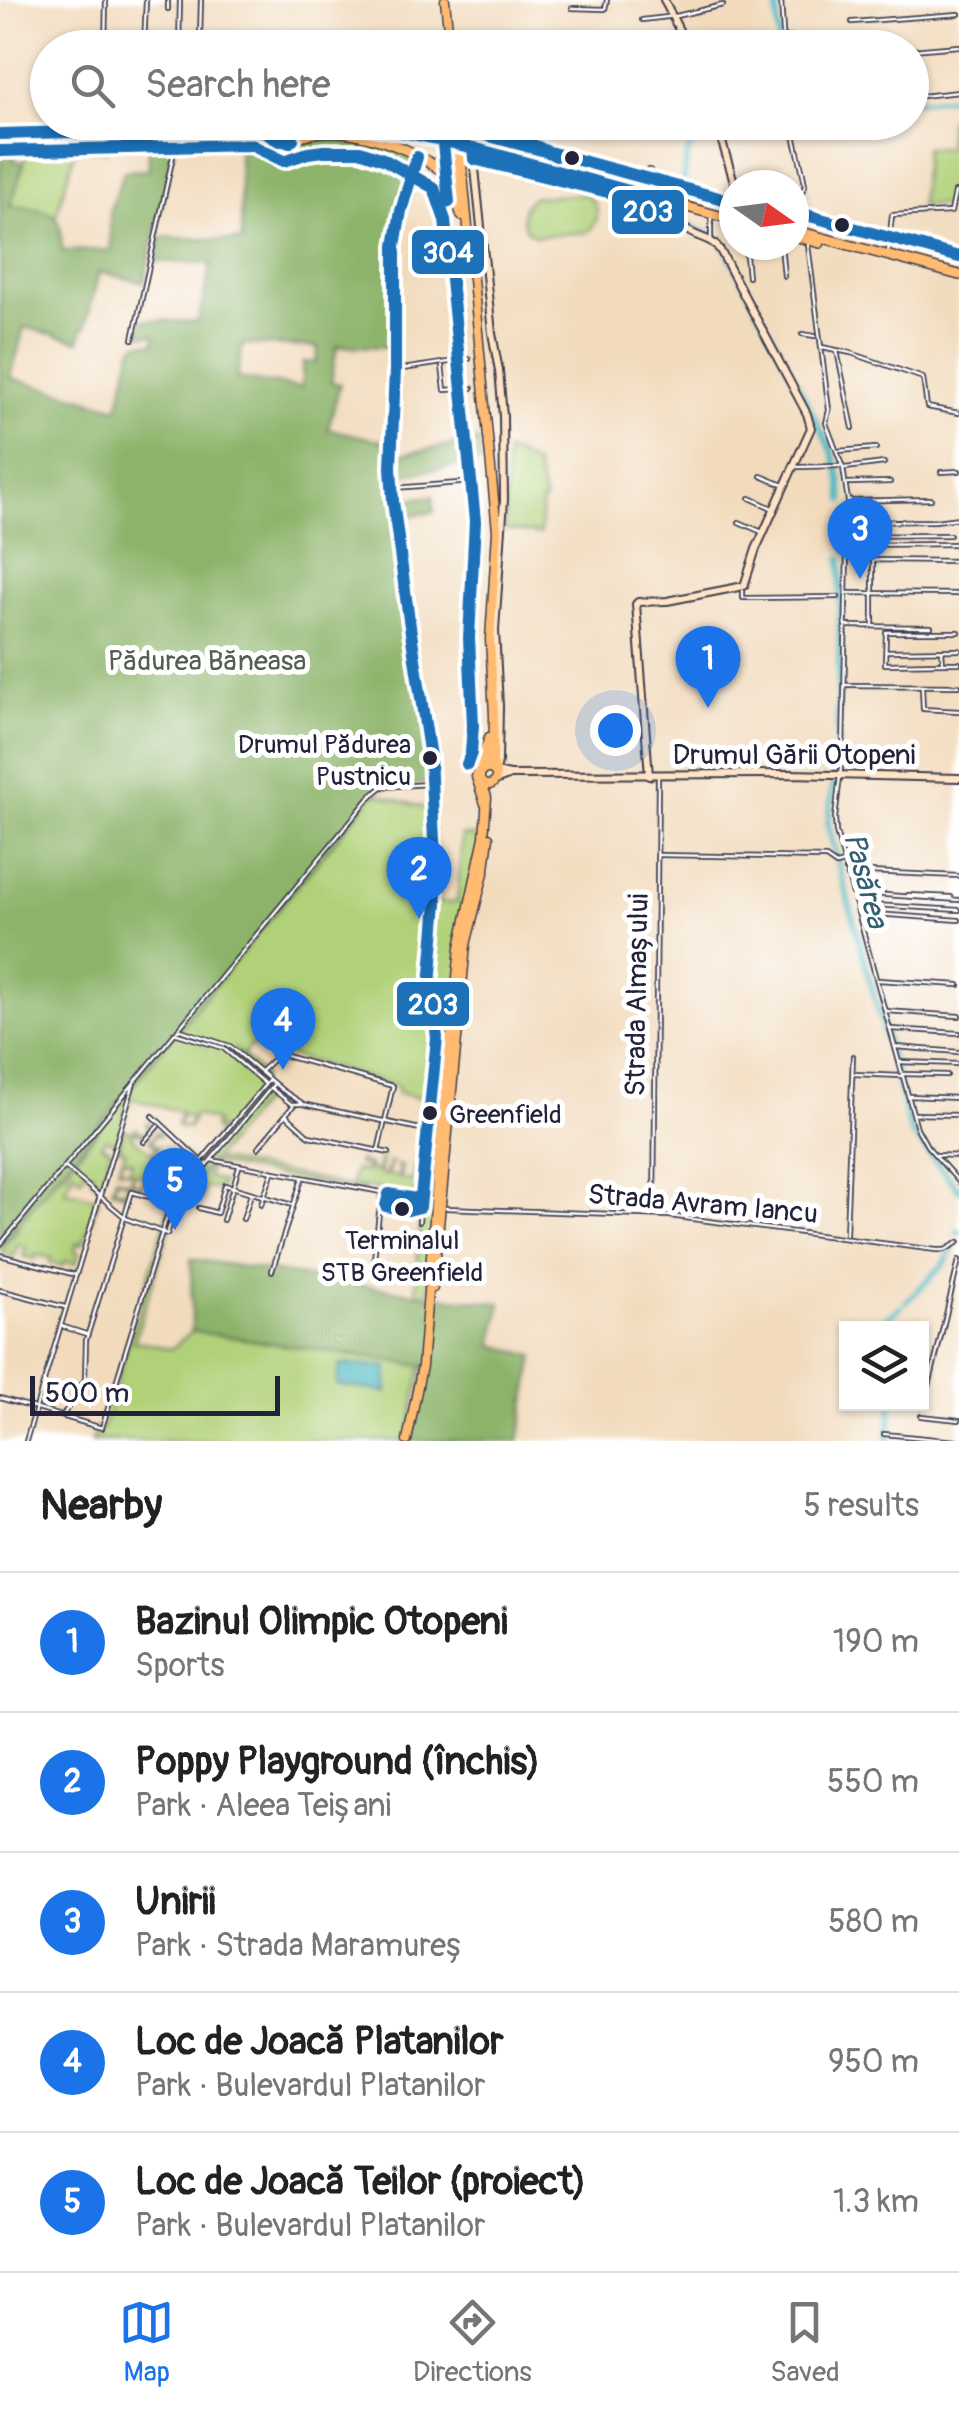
<!DOCTYPE html>
<meta charset="utf-8">
<style>
:root{--surface:#fff;--page:#f2f2f2;--text:#222;--muted:#767676;--line:#e0e0e0;--accent:#1a73e8}
body{margin:0;font-family:Pangolin,sans-serif;background:var(--page);color:var(--text)}
.controls{position:absolute;right:30px;bottom:30px;display:grid;overflow:hidden;border-radius:0px;box-shadow:0 2px 8px #0004}
.controls button{width:90px;height:90px;display:grid;place-items:center;padding:0;border:0;border-bottom:2px solid var(--line);background:var(--surface);color:var(--text);font:50px sans-serif}
.compass{position:absolute;left:719px;top:170px;width:90px;height:90px;border-radius:50%;background:var(--surface);box-shadow:0 2px 8px #0004;rotate:104deg}
.scale{position:absolute;left:30px;bottom:25px;width:250px;box-sizing:border-box;padding-left:10px;border:5px solid #22223b;border-top:0;font-size:28px;line-height:35px;white-space:nowrap;color:#22223b;-webkit-text-stroke:8px #fff;paint-order:stroke}
.you{position:absolute;left:615px;top:730px;width:35px;height:35px;margin:-25px;border:8px solid #fff;border-radius:50%;background:#1a73e8;box-shadow:0 0 0 15px #1a73e833}
.badge{display:grid;place-items:center;width:65px;height:65px;border-radius:50%;background:var(--accent);color:#fff;font-size:32px;font-weight:700}
.pin{position:absolute;translate:-50% -82px;filter:drop-shadow(0 2px 5px #0008)}
.pin::after{content:'';position:absolute;top:52px;width:35px;height:30px;background:inherit;clip-path:polygon(0 0,100% 0,50% 100%)}
.list{margin:0;padding:0;list-style:none}
h2{display:flex;justify-content:space-between;align-items:center;height:130px;margin:0;padding:0 40px;font-size:42px}
h2 small{font-size:32px;font-weight:400;color:var(--muted)}
.list li{display:grid;grid-template-columns:65px 1fr auto;gap:30px;align-items:center;box-sizing:border-box;height:140px;padding:0 40px;border-top:2px solid var(--line)}
.list b{display:block;font-size:38px;white-space:nowrap}
.list p{margin:0;font-size:32px;white-space:nowrap;color:var(--muted)}
.list em{font-size:32px;font-style:normal;color:var(--muted)}
.icon{flex:none;width:55px;height:55px;fill:none;stroke:currentColor;stroke-width:2;stroke-linecap:round;stroke-linejoin:round}
.map{position:relative;flex:none;width:959px;height:1441px;overflow:hidden}
.search{position:absolute;background:var(--surface);box-shadow:0 2px 8px #0004;left:30px;right:30px;top:30px;height:110px;display:flex;align-items:center;gap:25px;box-sizing:border-box;padding:0 35px;border-radius:55px;color:var(--muted);font-size:38px}
.sheet{height:830px;background:var(--surface)}
nav{display:flex;justify-content:space-around;align-items:center;box-sizing:border-box;height:140px;border-top:2px solid var(--line);background:var(--surface);font-size:28px;color:var(--muted)}
nav a{display:grid;justify-items:center;gap:5px}
nav .on{color:var(--accent)}
.map>svg:first-child{display:block}
.green{fill:#b1d179;stroke:#6a7a5a;stroke-width:2.5}
.forest{fill:#8cb369;stroke:#576a52;stroke-width:2.5;fill-rule:evenodd}
.water{fill:#49b8c1;stroke:#366d7e;stroke-width:2.5}
.lines{fill:none;stroke-linecap:round;stroke-linejoin:round}
.canal{stroke:#49b8c1;stroke-width:5}
.river{stroke:#49b8c1;stroke-width:6}
.street-casing{stroke:#413e4e;stroke-width:6}
.secondary-casing{stroke:#413e4e;stroke-width:10}
.primary-casing{stroke:#413e4e;stroke-width:11}
.highway-casing{stroke:#413e4e;stroke-width:12}
.street{stroke:#fff;stroke-width:2.5}
.secondary{stroke:#ffe4c6;stroke-width:6}
.primary{stroke:#ffbb71;stroke-width:8}
.highway{stroke:#ffbb71;stroke-width:9}
.highway-bridge-casing{stroke:#413e4e;stroke-width:12;stroke-linecap:butt}
.highway-bridge{stroke:#ffbb71;stroke-width:9}
.bus-1-casing{stroke:#fff;stroke-width:20}
.bus-2-casing{stroke:#fff;stroke-width:20}
.bus-3-casing{stroke:#fff;stroke-width:20}
.bus-1{stroke:#1d71b8;stroke-width:12}
.bus-2{stroke:#1d71b8;stroke-width:12}
.bus-3{stroke:#1d71b8;stroke-width:12}
.bus-dot{fill:#22223b;stroke:#fff;stroke-width:4}
.labels{text-anchor:middle;stroke-width:10;stroke-linejoin:round;paint-order:stroke}
.bus-label{font-size:26px;fill:#22223b;stroke:#fff;text-anchor:end}
.park-label{font-size:28px;fill:#545f51;stroke:#fff}
.street-label{font-size:28px;fill:#22223b;stroke:#fff}
.water-label{font-size:30px;font-style:italic;fill:#325e71;stroke:#fff}
.line-badge{stroke:#fff;stroke-width:4}
.badge-label{font-size:28px;text-anchor:middle;font-weight:bold;fill:#fff}
</style>
<div class="map">
<svg width="959" height="1441" viewBox="0 0 959 1441">
<rect width="100%" height="100%" fill="#fff"/>
<filter id="ink" filterUnits="userSpaceOnUse"><feTurbulence type="fractalNoise" baseFrequency=".01" numOctaves="2"/><feDisplacementMap in="SourceGraphic" scale="20" xChannelSelector="R" yChannelSelector="G"/><feConvolveMatrix kernelMatrix="1 2 1 2 8 2 1 2 1" color-interpolation-filters="sRGB"/></filter>
<filter id="wash" filterUnits="userSpaceOnUse"><feTurbulence type="fractalNoise" baseFrequency=".0048" numOctaves="4" result="noise"/><feDisplacementMap in="SourceGraphic" scale="40" xChannelSelector="R" yChannelSelector="G"/><feGaussianBlur stdDeviation="2.25" result="paint"/><feColorMatrix in="noise" values="0 0 0 0 0 0 0 0 0 0 0 0 0 0 0 0 0 1.4 0 .05"/><feComposite in="paint" operator="in"/></filter>
<g filter="url(#wash)">
<rect width="100%" height="100%" fill="#f2dbbd"/>
<g class="green">
<polygon points="949,120 959,120 959,148 951,206 920,205 925,148 947,148"/>
<polygon points="493,125 550,153 622,176 645,172 673,197 491,148"/>
<path d="M79,136l25,2 4,1 1,9 -4,4 -1,-3 -21,1 -1,-4 -2,1v3l-5,1 -19,65c-16,-7 -30,-11 -47,-8l23,-71z"/>
<path d="M584,194c16,8 18,27 3,38l-51,4 -9,-5c-7,-13 -7,-25 6,-34z"/>
<polygon points="506,452 513,453 535,465 545,501 542,502 540,534 505,530"/>
<polygon points="374,793 432,810 438,903 457,902 462,835 484,837 472,897 428,1294 416,1293 420,1212 413,1213 412,1210 408,1210 406,1206 387,1202 387,1197 381,1196 381,1192 418,1198 421,1195 437,1034 434,1034 427,1099 397,1093 398,1086 252,1045 244,1054 246,1058 234,1048 264,1076 261,1080 232,1058 261,1084 258,1088 267,1095 214,1159 364,1189 363,1193 212,1163 207,1177 222,1182 219,1190 205,1187 200,1204 182,1199 213,1161 210,1160 177,1204 134,1342 143,1342 171,1349 192,1331 422,1366 407,1441 92,1441 96,1428 102,1429 171,1203 201,1162 198,1159 221,1131 218,1128 215,1131 213,1124 215,1124 216,1121 194,1115 188,1129 186,1127 188,1127 191,1118 181,1115 178,1124 184,1128 177,1126 180,1112 130,1098 116,1144 106,1138 101,1145 111,1149 101,1183 91,1180 93,1172 86,1171 81,1178 68,1167 98,1131 95,1128"/>
<polygon points="147,1122 153,1127 144,1137 137,1131 132,1137 152,1153 156,1147 149,1141 158,1131 161,1137 157,1134 151,1141 159,1147 154,1153 162,1160 168,1150 189,1168 170,1196 153,1182 156,1178 148,1172 145,1179 144,1175 134,1173 132,1182 141,1185 143,1180 142,1187 129,1182 127,1186 126,1182 117,1179 114,1188 123,1191 125,1188 125,1194 112,1190 116,1177 129,1182 132,1173 125,1169 130,1170 132,1161 123,1159 120,1167 123,1170 118,1169 125,1152 119,1146 117,1149 124,1128 131,1133 136,1128 144,1134 149,1127 146,1124"/>
<polygon points="418,1130 423,1131 416,1191 413,1196 351,1184 354,1170 366,1171 367,1166 358,1164 360,1159 360,1163 369,1165 368,1169 377,1171 380,1161 379,1160 382,1159 379,1174 386,1175 389,1162 392,1163 390,1165 388,1175 398,1177 400,1167 395,1165 402,1166 400,1179 414,1181"/>
<polygon points="64,1169 73,1177 64,1190 99,1199 83,1244 77,1243 75,1251 79,1253 76,1264 65,1261 63,1266 50,1263 51,1258 36,1255 35,1259 23,1256 26,1247 18,1244 14,1256 3,1253 1,1249 18,1228 15,1226"/>
</g>
<g class="forest">
<path d="M255,127l24,15 24,-6 48,-2 66,23 -21,79 -1,111 -58,-1 -6,36 9,2 -12,45 64,14v13l87,-16 2,22 -88,14 -1,-11 2,36 39,-5 1,16 -38,6 34,239 1,26 -53,6 -378,456v-1111l21,-1 -7,27 10,3 -14,44c16,-1 30,2 46,9l5,15 1,20 49,-1 -1,-40 14,-39 25,-1 -1,-35 26,-1v13l-30,135 -45,-10 -14,56h-2l-4,13 -55,-14 -13,51 107,30 14,-59 7,-6h16v-8l-15,-1 3,-14 55,2 13,-58 -56,-3 5,-24 82,4 -4,-113zM243,344l75,3 -2,16 -13,-1 -2,26 -64,-10z"/>
<polygon points="191,1259 432,1296 501,1303 493,1345 534,1356 519,1441 412,1441 419,1410 426,1364 422,1366 411,1364 192,1331"/>
</g>
<polygon class="water" points="340,1364 388,1367 387,1392 337,1385"/>
<g class="lines">
<polyline class="canal" points="912,101 959,97"/>
<g class="river">
<polyline points="776,0 780,48"/>
<path d="M681,195c8,-43 0,-57 46,-73"/>
<path d="M677,207l-1,6c6,6 12,12 20,16 13,6 21,4 29,17l107,205 8,26 3,24"/>
<polyline points="842,536 842,525"/>
<polyline points="841,558 837,753 828,825 911,1132 959,1190"/>
<polyline points="958,1233 959,1231"/>
<polyline points="906,1302 945,1263 951,1251"/>
<polyline points="878,1328 882,1322 901,1307"/>
<polyline points="888,1441 892,1404"/>
</g>
</g>
</g>
<g filter="url(#ink)">
<g class="lines">
<defs>
<g id="street">
<polyline points="781,0 784,48"/>
<polyline points="572,8 605,9 607,0"/>
<polyline points="168,9 168,0"/>
<polyline points="642,20 676,16 723,5"/>
<polyline points="852,22 959,14"/>
<polyline points="200,38 201,0"/>
<polyline points="784,38 820,35"/>
<polyline points="105,48 106,0"/>
<polyline points="144,48 146,0"/>
<polyline points="179,48 180,0"/>
<polyline points="795,48 821,45"/>
<polyline points="912,50 959,46"/>
<polyline points="912,97 959,92"/>
<path d="M792,122c3,23 10,42 13,64l-5,9 2,32"/>
<polyline points="103,126 103,122"/>
<polyline points="416,158 401,211 395,246 395,370 391,467 393,501 408,613 430,757 437,903 430,985 437,1038 426,1130 419,1222"/>
<polyline points="782,182 783,185"/>
<polyline points="711,215 711,240"/>
<polyline points="745,245 748,277"/>
<polyline points="781,245 784,276"/>
<polyline points="808,245 829,410 826,423 843,468 848,501 843,751 835,818 836,832 917,1128 927,1146 959,1182"/>
<polyline points="888,253 892,215 951,212 955,192"/>
<polyline points="802,334 815,336"/>
<polyline points="133,339 175,147 176,131"/>
<polyline points="822,347 851,353 923,378 927,407 959,413"/>
<polyline points="837,351 853,428"/>
<polyline points="442,366 445,390 472,388"/>
<polyline points="396,370 469,359"/>
<polyline points="838,451 876,448"/>
<polyline points="797,467 840,466"/>
<polyline points="845,468 884,463"/>
<polyline points="941,472 959,471"/>
<polyline points="761,476 783,485"/>
<polyline points="848,483 890,482"/>
<polyline points="394,488 472,482"/>
<polyline points="750,498 772,508"/>
<polyline points="848,501 931,499"/>
<polyline points="739,522 762,532"/>
<polyline points="849,522 935,521 959,518"/>
<polyline points="849,536 950,535"/>
<polyline points="851,545 959,544"/>
<polyline points="743,591 743,598 838,597"/>
<polyline points="848,593 959,594"/>
<polyline points="847,626 931,627"/>
<polyline points="873,626 873,560 959,561"/>
<polyline points="886,651 959,650"/>
<polyline points="942,651 943,663 959,663"/>
<polyline points="943,663 885,664 886,632 959,632"/>
<polyline points="846,685 959,686"/>
<polyline points="922,687 923,709 959,711"/>
<polyline points="659,855 826,858 836,865 843,863"/>
<polyline points="846,871 959,876"/>
<polyline points="856,893 959,900"/>
<polyline points="908,895 951,897"/>
<polyline points="856,904 959,910"/>
<polyline points="861,913 959,920"/>
<polyline points="878,980 959,985"/>
<polyline points="886,1011 959,1016"/>
<polyline points="178,1029 230,1046 282,1090 302,1103"/>
<polyline points="891,1029 959,1033"/>
<polyline points="174,1033 223,1048 264,1083"/>
<polyline points="896,1047 959,1052"/>
<polyline points="900,1062 959,1064"/>
<polyline points="260,1072 279,1054 393,1086 378,1151"/>
<polyline points="854,1074 901,1076"/>
<polyline points="904,1074 947,1075"/>
<polyline points="271,1088 291,1104 303,1104 425,1130"/>
<polyline points="909,1096 959,1098"/>
<polyline points="914,1114 959,1115"/>
<polyline points="286,1115 309,1136 389,1153"/>
<polyline points="153,1116 205,1165"/>
<polyline points="144,1142 158,1126"/>
<polyline points="258,1148 293,1106"/>
<polyline points="936,1155 959,1156"/>
<polyline points="211,1160 413,1198 419,1197"/>
<polyline points="65,1167 127,1219 167,1234 177,1204 184,1192 274,1084"/>
<polyline points="261,1205 272,1173"/>
<polyline points="199,1208 217,1213 225,1185 293,1205"/>
<polyline points="446,1208 669,1216 936,1250 945,1250 959,1242"/>
<polyline points="654,1215 658,778"/>
<polyline points="243,1219 251,1194"/>
<polyline points="223,1220 239,1167"/>
<polyline points="846,1234 853,1056"/>
<polyline points="0,1245 371,796 382,787 429,784"/>
<polyline points="0,1255 76,1275"/>
<polyline points="373,1269 381,1194"/>
<polyline points="272,1271 302,1179"/>
<polyline points="0,1290 65,1307"/>
<polyline points="61,1326 86,1334"/>
<polyline points="929,1386 959,1260"/>
<polyline points="0,1398 102,1428 171,1203 182,1184 269,1080"/>
<polyline points="64,1414 85,1379 86,1340 132,1192 171,1203"/>
<polyline points="921,1416 959,1420"/>
<polyline points="884,1434 956,1441"/>
<polyline points="26,1441 134,1083"/>
</g>
<g id="secondary">
<polyline points="664,0 688,48"/>
<polyline points="472,122 471,130 492,333 499,371 503,416 504,500 495,630 499,706 498,762 496,772 510,775 790,774 959,778"/>
<polyline points="487,122 563,159 622,176 649,172 654,178"/>
<polyline points="716,122 735,185"/>
<polyline points="474,159 617,194 628,200 639,213 647,214"/>
<path d="M649,776l-13,-172 2,-2 29,-1 77,-15 12,-37 55,-121 -4,-14 -87,-164c-8,-11 -17,-11 -28,-17 -12,-6 -23,-18 -29,-30"/>
<polyline points="495,781 508,776"/>
</g>
<g id="primary">
<polyline points="445,0 450,48"/>
<polyline points="458,122 497,531 490,639 494,716 493,763 496,772"/>
<polyline points="456,157 460,198"/>
<circle cx="488" cy="777" r="8"/>
<polyline points="483,770 487,762 489,750"/>
<polyline points="485,804 476,777 489,737"/>
<polyline points="433,1288 466,945 485,869 489,837"/>
<polyline points="407,1441 422,1366 439,1157 460,947 484,837 487,797 482,783"/>
</g>
<g id="highway">
<path d="M257,129l26,15c8,-2 14,-7 22,-9 45,-12 108,12 143,41l14,40"/>
<polyline points="0,134 309,125"/>
<polyline points="439,160 449,159 450,167"/>
<path d="M441,170h10c4,-13 3,-36 -4,-48"/>
<polyline points="630,186 650,184 654,178 659,187 673,197"/>
<polyline points="615,187 734,220"/>
<polyline points="640,196 651,204 647,214"/>
<polyline points="794,230 959,275"/>
<polyline points="794,236 820,243"/>
</g>
</defs>
<use href="#street" class="street-casing"/>
<use href="#secondary" class="secondary-casing"/>
<use href="#primary" class="primary-casing"/>
<use href="#highway" class="highway-casing"/>
<use href="#street" class="street"/>
<use href="#secondary" class="secondary"/>
<use href="#primary" class="primary"/>
<use href="#highway" class="highway"/>
<defs>
<polyline id="highway-bridge" points="309,125 371,126 410,132 615,187"/>
</defs>
<use href="#highway-bridge" class="highway-bridge-casing"/>
<use href="#highway-bridge" class="highway-bridge"/>
<defs>
<g id="bus-1">
<polyline points="488,122 556,156"/>
<polyline points="0,134 255,127 279,141 293,140"/>
<path d="M289,143l-8,-3 -1,-8c45,-21 146,4 193,16"/>
<polygon points="473,148 629,191 647,199 651,206 646,214 612,193 474,159"/>
<polyline points="417,157 401,211 395,246 395,370 391,467 393,501 408,613 430,757 437,903 430,985 437,1038 420,1207 408,1210 386,1206 389,1194 415,1199 421,1195"/>
</g>
<g id="bus-2">
<polyline points="441,124 449,202"/>
<polyline points="0,151 251,145 284,161 308,153 324,151 360,151 383,159 434,188 445,220 475,521 469,638 473,725 471,753 467,764"/>
</g>
<g id="bus-3">
<polyline points="438,122 734,202"/>
<polyline points="799,213 959,257"/>
</g>
</defs>
<use href="#bus-1" class="bus-1-casing"/>
<use href="#bus-2" class="bus-2-casing"/>
<use href="#bus-3" class="bus-3-casing"/>
<use href="#bus-1" class="bus-1"/>
<use href="#bus-2" class="bus-2"/>
<use href="#bus-3" class="bus-3"/>
</g>
</g>
<g class="bus-dot">
<circle cx="572" cy="158" r="9"/>
<circle cx="842" cy="225" r="9"/>
<circle cx="430" cy="758" r="9"/>
<circle cx="430" cy="1113" r="9"/>
<circle cx="402" cy="1209" r="9"/>
</g>
<g class="labels">
<g class="bus-label">
<text x="411" y="753">Drumul Pădurea<tspan x="411" dy="32">Pustnicu</tspan></text>
<text x="449" y="1123" text-anchor="start">Greenfield</text>
<text x="402" y="1249" text-anchor="middle">Terminalul<tspan x="402" dy="32">STB Greenfield</tspan></text>
</g>
<g class="park-label">
<text x="207" y="670">Pădurea Băneasa</text>
</g>
<g class="street-label">
<text x="794" y="764">Drumul Gării Otopeni</text>
<text transform="translate(636 995) rotate(-89)" y="10">Strada Almașului</text>
<text transform="translate(703 1203) rotate(5)" y="10">Strada Avram Iancu</text>
</g>
<g class="water-label">
<text transform="translate(866 880) rotate(75)" y="10">Pasărea</text>
</g>
</g>
<g class="line-badge">
<rect x="610" y="188" width="76" height="48" rx="10" fill="#1d71b8"/>
<rect x="410" y="228" width="76" height="48" rx="10" fill="#1d71b8"/>
<rect x="395" y="980" width="76" height="48" rx="10" fill="#1d71b8"/>
</g>
<g class="badge-label">
<text x="648" y="221">203</text>
<text x="448" y="262">304</text>
<text x="433" y="1014">203</text>
</g>
</svg>
<div class="controls">
<button><svg class="icon" aria-label="layers" viewBox="0 0 24 24"><path d="M12 4l9 5-9 5-9-5zM3 14l9 5 9-5"/></svg></button>
</div>
<svg class="compass" viewBox="-18 -18 36 36"><path d="M0-13l5 13h-10z" fill="#e53935"/><path d="M0 13l5-13h-10z" fill="#767676"/></svg>
<div class="scale">500 m</div>
<div class="you"></div>
<div class="pin badge" style="left:708px;top:708px">1</div>
<div class="pin badge" style="left:419px;top:919px">2</div>
<div class="pin badge" style="left:860px;top:579px">3</div>
<div class="pin badge" style="left:283px;top:1070px">4</div>
<div class="pin badge" style="left:175px;top:1230px">5</div>
<div class="search"><svg class="icon" aria-label="search" viewBox="0 0 24 24"><circle cx="10" cy="10" r="6"/><path d="M15 15l6 6"/></svg>Search here</div>
</div>
<section class="sheet">
<h2>Nearby<small>5 results</small></h2>
<ul class="list">
<li><span class="badge">1</span><div><b>Bazinul Olimpic Otopeni</b><p>Sports</p></div><em>190 m</em></li>
<li><span class="badge">2</span><div><b>Poppy Playground (închis)</b><p>Park · Aleea Teișani</p></div><em>550 m</em></li>
<li><span class="badge">3</span><div><b>Unirii</b><p>Park · Strada Maramureș</p></div><em>580 m</em></li>
<li><span class="badge">4</span><div><b>Loc de Joacă Platanilor</b><p>Park · Bulevardul Platanilor</p></div><em>950 m</em></li>
<li><span class="badge">5</span><div><b>Loc de Joacă Teilor (proiect)</b><p>Park · Bulevardul Platanilor</p></div><em>1.3 km</em></li>
</ul>
</section>
<nav>
<a class="on"><svg class="icon" aria-label="map" viewBox="0 0 24 24"><path d="M3 6l6-2 6 2 6-2v14l-6 2-6-2-6 2zM9 4v14M15 6v14"/></svg>Map</a>
<a><svg class="icon" aria-label="directions" viewBox="0 0 24 24"><path d="M12 3l9 9-9 9-9-9zM9 14v-3h6M13 9l2 2-2 2"/></svg>Directions</a>
<a><svg class="icon" aria-label="saved" viewBox="0 0 24 24"><path d="M7 4h10v16l-5-4-5 4z"/></svg>Saved</a>
</nav>
